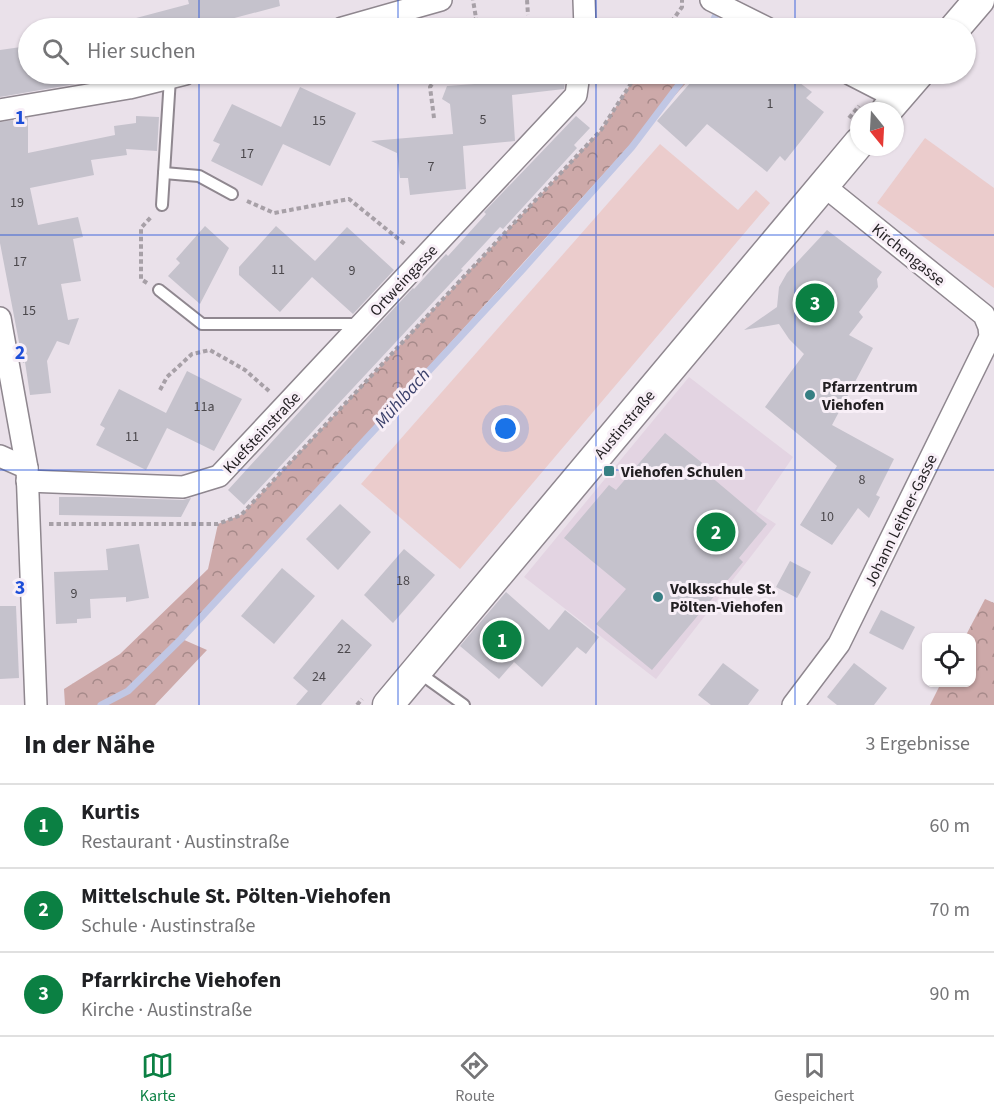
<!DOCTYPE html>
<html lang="de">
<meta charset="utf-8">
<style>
:root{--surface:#fff;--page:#f6f6f6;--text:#202124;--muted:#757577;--line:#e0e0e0;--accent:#0b8043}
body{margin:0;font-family:"Source Sans 3",sans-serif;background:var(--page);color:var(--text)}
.controls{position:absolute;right:18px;bottom:18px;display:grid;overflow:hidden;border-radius:12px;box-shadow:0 2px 4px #0004}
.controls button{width:54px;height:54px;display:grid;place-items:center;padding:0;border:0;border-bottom:2px solid var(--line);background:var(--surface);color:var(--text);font:30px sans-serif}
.compass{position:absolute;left:850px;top:102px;width:54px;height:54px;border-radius:50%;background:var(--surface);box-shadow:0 2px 4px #0004;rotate:162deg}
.you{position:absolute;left:506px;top:429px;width:21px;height:21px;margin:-15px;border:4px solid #fff;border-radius:50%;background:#1a73e8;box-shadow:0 0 0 9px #1a73e833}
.badge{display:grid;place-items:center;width:39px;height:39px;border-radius:50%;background:var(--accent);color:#fff;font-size:20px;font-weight:700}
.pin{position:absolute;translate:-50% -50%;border:3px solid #fff;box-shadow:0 2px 6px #0006}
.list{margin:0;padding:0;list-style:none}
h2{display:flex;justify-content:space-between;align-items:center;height:78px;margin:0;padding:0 24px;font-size:26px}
h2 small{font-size:20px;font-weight:400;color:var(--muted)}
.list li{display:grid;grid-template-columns:39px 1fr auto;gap:18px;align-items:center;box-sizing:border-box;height:84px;padding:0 24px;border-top:2px solid var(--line)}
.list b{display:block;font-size:22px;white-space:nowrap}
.list p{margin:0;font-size:20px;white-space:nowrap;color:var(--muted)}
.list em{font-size:20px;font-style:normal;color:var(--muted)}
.icon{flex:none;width:33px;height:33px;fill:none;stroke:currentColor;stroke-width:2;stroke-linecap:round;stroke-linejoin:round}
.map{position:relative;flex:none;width:994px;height:705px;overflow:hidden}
.search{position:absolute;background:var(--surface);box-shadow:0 2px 4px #0004;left:18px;right:18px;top:18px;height:66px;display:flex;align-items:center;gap:15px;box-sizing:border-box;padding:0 21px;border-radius:33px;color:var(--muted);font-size:22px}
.sheet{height:330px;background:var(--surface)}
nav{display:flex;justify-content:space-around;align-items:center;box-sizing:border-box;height:84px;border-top:2px solid var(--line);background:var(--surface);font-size:16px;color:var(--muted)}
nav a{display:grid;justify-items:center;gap:3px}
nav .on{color:var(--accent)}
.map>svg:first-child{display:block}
.built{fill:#e3d4e2}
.grass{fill:#ebcccc}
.forest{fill:url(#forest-crowns)}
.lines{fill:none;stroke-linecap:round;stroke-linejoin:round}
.stream{stroke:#c1c7e4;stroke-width:7}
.building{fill:#c5c2cc}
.lane-casing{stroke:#8f878f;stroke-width:14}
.street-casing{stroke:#8f878f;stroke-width:24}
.secondary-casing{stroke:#8f878f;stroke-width:33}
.path{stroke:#a7a0a7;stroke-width:4;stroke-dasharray:4.5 3;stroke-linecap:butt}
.lane{stroke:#fff;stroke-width:10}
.street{stroke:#fff;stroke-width:21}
.secondary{stroke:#fff;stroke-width:30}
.grid{fill:none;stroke:#1d4ed8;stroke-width:1.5;stroke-opacity:0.55}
.poi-dot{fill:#367f83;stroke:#f8eff7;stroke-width:2}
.labels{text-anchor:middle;stroke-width:6;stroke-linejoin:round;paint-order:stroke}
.number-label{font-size:14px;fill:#4b484c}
.street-label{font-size:16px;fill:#221f22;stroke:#f8eff7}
.poi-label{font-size:16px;font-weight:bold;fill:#221f22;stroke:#f8eff7;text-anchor:start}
.water-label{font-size:18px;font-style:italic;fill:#3c426c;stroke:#f8eff7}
.grid-label{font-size:20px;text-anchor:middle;font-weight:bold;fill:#1d4ed8;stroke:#f8eff7;stroke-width:6;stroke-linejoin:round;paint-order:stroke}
</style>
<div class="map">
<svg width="994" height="705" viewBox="0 0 994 705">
<defs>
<pattern id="forest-crowns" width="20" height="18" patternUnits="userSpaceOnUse" patternTransform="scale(1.5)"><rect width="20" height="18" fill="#cda9a9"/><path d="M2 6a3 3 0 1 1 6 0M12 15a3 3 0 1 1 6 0" fill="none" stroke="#a68989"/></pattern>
</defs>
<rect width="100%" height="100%" fill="#eae1ea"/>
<polygon class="built" points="689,377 793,457 756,511 776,524 656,679 524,577"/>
<g class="grass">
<polygon points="925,138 994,188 994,288 877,203"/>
<polygon points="660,144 738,210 756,190 770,203 460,569 361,484"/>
</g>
<g class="forest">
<polygon points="674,19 697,28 667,28"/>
<polygon points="637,74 691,74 687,82 182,639 207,650 155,705 65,705 64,689 120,654 208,569 218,524 241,515 601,130"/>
<polygon points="985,599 994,603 994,705 930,705 941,683 972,682 972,638 965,637"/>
</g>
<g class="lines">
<g class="stream">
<polyline points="710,28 719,8"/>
<polyline points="101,705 128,691 181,639 523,269 632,147 687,74"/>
</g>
</g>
<g class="building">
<polygon points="188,0 279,0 280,6 197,28 122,28 121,22 189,4"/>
<polygon points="28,46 28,74 98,74 98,80 0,97 0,50"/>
<polygon points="500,74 566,74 564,89 512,95 515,141 463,146 466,189 410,195 408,178 400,178 397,153 371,141 453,134 450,104 442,99 447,86 502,82"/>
<polygon points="698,74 788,74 812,92 806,98 824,112 785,161 780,156 767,172 707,124 686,147 657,121"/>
<polygon points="300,87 356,113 330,166 283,144 262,186 211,161 220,144 213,141 232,104 281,127"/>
<polygon points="136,116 159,117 157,151 126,149 127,155 91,160 94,175 30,188 38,225 78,217 83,237 73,239 81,281 61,284 68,320 79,318 69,345 57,341 47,361 51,393 30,395 25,362 23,363 0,243 0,122 28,118 28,153 115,135 114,126 136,123"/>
<polygon points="576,116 590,128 574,145 577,148 503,229 500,227 461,269 463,270 244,505 228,490 372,332 413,288 414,289 446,254 448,256 486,214 484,212"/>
<polygon points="205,226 229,248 200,304 168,276 180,263 176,259"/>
<polygon points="276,226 315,261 347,227 394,270 353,314 312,277 280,312 239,275 239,267"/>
<polygon points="827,230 882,272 877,279 878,287 859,312 863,317 849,335 873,348 832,425 894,459 876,495 880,497 869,518 858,508 832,545 800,525 837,466 765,407 804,354 789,339 779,324 744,330 777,307 779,287 787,273"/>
<polygon points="187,371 242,399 214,451 167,428 146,470 96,445 105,428 100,425 119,389 166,413"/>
<polygon points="665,433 706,466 703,470 767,524 739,558 743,562 652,670 596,624 626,589 564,538 609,485 616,490"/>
<polygon points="59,497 99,497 183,500 191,498 181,517 59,515"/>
<polygon points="340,504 371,532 338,570 306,539"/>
<polygon points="139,544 149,598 126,602 126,597 90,599 91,618 77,619 77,623 56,624 54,572 108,570 106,549"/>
<polygon points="404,549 435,575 393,623 364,595"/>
<polygon points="790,561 811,572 797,598 776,587"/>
<polygon points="282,568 315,596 274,644 241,616"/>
<polygon points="506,592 549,630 565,610 599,637 586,654 577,647 542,687 514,662 499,679 460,646"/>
<polygon points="0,606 16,606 19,678 0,679"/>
<polygon points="881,610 915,627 903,650 869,633"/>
<polygon points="342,619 372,645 321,705 296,705 308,691 293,678"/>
<polygon points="723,663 759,690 748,705 711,705 698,695"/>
<polygon points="854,663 887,688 874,705 837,705 827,697"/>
</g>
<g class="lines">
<defs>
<g id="lane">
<polyline points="164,173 199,176 232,194"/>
<polyline points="162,205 170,78"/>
<polyline points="159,290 202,324 360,324"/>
<polyline points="418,672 464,705"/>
</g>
<g id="street">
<polyline points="584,0 585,28"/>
<polyline points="711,0 767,28"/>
<polyline points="342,28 441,0"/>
<polyline points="850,74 885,92 898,96"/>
<polyline points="0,110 129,88 185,74"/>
<polyline points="0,318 27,468 36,705"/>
<polyline points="0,456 27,468"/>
<polyline points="27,481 183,487 219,476 576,95 579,74"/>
<polyline points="793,705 839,644 990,337 989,327 984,315 823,185"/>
</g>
<g id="secondary">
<polyline points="955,28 979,0"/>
<polyline points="886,111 918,74"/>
<polyline points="388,705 859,143"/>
</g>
</defs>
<use href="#lane" class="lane-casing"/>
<use href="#street" class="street-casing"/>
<use href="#secondary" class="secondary-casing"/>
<g class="path">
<polyline points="527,0 528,15"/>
<polyline points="476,18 477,28"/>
<polyline points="469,28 476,18 473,0"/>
<polyline points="667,28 682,7 682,0"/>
<polyline points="434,118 430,87 439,74"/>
<polyline points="849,118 859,106"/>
<polyline points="247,201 274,213 349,199 406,245"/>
<polyline points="147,283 141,279 141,228 151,217"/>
<polyline points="160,390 167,377 192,354 210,350 245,370 269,391"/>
<polyline points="49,524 218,524 241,515 601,130 637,74"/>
<polyline points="357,705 362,699"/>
</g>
<use href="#lane" class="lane"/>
<use href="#street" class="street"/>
<use href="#secondary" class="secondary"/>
</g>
<path class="grid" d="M199,0v28M398,0v28M596,0v28M795,0v28M199,74v631M398,74v631M596,74v631M795,74v631M0,235h994M0,470h994"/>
<g class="poi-dot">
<circle cx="810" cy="395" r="6"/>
<rect x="603" y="465" width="12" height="12" rx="3"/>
<circle cx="658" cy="597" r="6"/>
</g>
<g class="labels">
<g class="number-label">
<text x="770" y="108">1</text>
<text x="483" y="124">5</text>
<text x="319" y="125">15</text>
<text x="247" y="158">17</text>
<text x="431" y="171">7</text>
<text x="17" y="207">19</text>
<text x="20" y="266">17</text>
<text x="278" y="274">11</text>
<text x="352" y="275">9</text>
<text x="29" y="315">15</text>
<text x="204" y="411">11a</text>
<text x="132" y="441">11</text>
<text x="862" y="484">8</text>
<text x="827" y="521">10</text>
<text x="403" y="585">18</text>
<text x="74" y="598">9</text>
<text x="344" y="653">22</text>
<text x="319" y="681">24</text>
</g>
<g class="street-label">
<text transform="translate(909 254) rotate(39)" y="6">Kirchengasse</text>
<text transform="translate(403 280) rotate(-47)" y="6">Ortweingasse</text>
<text transform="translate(624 424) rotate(-50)" y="6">Austinstraße</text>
<text transform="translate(261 432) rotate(-47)" y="6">Kuefsteinstraße</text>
<text transform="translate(900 520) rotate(-64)" y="6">Johann Leitner-Gasse</text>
</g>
<g class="poi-label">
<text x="822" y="392">Pfarrzentrum<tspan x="822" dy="18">Viehofen</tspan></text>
<text x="621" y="477">Viehofen Schulen</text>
<text x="670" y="594">Volksschule St.<tspan x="670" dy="18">Pölten-Viehofen</tspan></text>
</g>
<g class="water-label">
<text transform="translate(402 398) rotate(-48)" y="6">Mühlbach</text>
</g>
</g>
<g class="grid-label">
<text x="20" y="124">1</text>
<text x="20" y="359">2</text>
<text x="20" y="594">3</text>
</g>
</svg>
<div class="controls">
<button><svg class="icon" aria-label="locate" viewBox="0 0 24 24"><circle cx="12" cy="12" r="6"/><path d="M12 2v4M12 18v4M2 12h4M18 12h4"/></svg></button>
</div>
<svg class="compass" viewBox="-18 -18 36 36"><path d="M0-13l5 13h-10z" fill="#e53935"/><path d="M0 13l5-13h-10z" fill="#757577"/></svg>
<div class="you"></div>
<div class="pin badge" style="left:502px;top:640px">1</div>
<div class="pin badge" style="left:716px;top:532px">2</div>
<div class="pin badge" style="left:815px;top:303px">3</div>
<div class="search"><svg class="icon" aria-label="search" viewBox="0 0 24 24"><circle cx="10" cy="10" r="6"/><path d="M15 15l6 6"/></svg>Hier suchen</div>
</div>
<section class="sheet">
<h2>In der Nähe<small>3 Ergebnisse</small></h2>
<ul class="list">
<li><span class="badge">1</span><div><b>Kurtis</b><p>Restaurant · Austinstraße</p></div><em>60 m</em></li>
<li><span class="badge">2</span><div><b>Mittelschule St. Pölten-Viehofen</b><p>Schule · Austinstraße</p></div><em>70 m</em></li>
<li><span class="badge">3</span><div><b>Pfarrkirche Viehofen</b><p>Kirche · Austinstraße</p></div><em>90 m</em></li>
</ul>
</section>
<nav>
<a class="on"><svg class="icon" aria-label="map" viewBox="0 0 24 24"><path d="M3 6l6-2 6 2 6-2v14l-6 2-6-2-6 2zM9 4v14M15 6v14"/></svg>Karte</a>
<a><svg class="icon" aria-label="directions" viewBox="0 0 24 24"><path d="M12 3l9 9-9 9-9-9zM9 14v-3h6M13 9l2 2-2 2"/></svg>Route</a>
<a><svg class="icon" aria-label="saved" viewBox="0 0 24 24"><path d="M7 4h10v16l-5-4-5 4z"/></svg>Gespeichert</a>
</nav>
